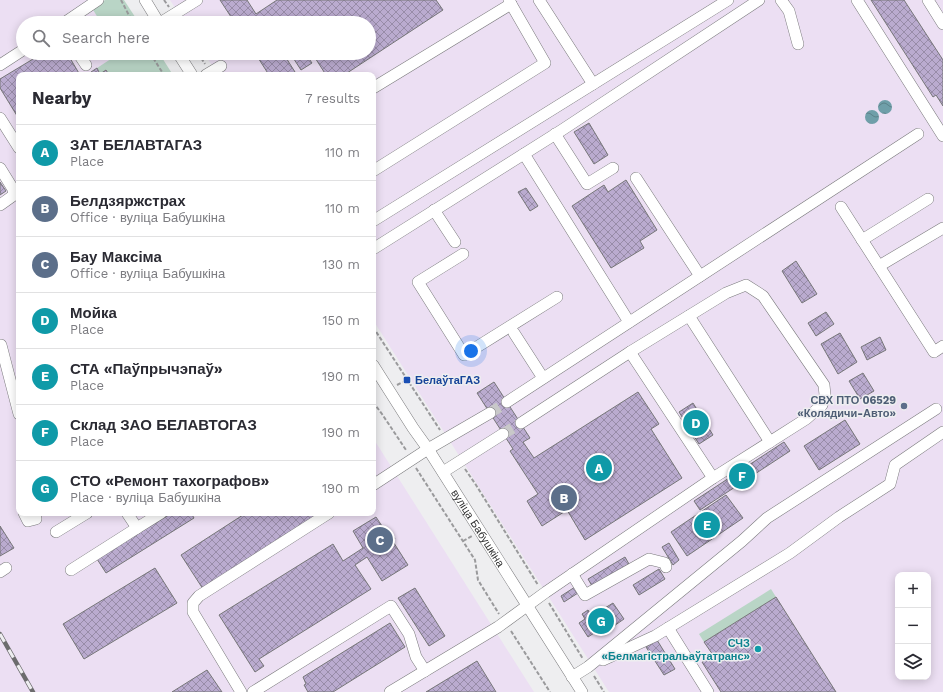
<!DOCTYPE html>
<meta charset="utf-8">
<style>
:root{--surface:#fff;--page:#f2f2f3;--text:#2b2b33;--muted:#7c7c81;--line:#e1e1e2;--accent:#db2777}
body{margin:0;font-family:"Work Sans",sans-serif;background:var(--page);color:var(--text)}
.controls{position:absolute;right:12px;bottom:12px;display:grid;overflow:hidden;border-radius:8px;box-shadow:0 2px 10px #0003}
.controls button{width:36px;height:36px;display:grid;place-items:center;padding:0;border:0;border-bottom:1px solid var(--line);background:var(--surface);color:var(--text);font:20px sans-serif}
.you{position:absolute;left:471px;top:351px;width:14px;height:14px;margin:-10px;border:3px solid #fff;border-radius:50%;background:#1a73e8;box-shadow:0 0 0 6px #1a73e833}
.badge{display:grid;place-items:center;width:26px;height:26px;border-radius:50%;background:var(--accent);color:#fff;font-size:13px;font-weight:700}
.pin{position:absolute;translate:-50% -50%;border:2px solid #fff;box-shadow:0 1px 4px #0006}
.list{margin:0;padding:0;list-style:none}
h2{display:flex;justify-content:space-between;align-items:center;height:52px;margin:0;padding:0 16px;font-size:17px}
h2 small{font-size:13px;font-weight:400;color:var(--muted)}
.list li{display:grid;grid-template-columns:26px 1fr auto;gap:12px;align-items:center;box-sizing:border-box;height:56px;padding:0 16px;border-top:1px solid var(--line)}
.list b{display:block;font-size:15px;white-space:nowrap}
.list p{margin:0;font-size:13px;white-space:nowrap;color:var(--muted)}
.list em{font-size:13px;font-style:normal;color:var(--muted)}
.icon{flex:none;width:22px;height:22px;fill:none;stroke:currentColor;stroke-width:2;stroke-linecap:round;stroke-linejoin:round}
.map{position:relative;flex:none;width:943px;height:692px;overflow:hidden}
.search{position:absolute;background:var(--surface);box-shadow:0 2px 10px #0003;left:16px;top:16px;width:360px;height:44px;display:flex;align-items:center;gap:10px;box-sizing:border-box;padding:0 14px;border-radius:22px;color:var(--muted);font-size:15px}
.panel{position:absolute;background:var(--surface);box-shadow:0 2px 10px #0003;left:16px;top:72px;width:360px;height:444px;border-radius:8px}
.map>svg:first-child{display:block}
.industrial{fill:#ecdff3;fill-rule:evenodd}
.grass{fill:#b9d5c6}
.water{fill:url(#water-waves)}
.building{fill:url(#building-cross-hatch);stroke:#767678}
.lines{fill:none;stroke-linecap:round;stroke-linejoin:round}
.minor-tunnel{stroke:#c8c8c9;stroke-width:11;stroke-dasharray:11 5.5;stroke-linecap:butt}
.minor-casing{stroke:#7a7a7c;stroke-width:12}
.path{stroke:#9a9a9c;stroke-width:2;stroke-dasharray:4 2;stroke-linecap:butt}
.minor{stroke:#fff;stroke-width:11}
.rail-casing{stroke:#6c6c6d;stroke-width:4.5}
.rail{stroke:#eeeef0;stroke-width:3;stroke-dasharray:9;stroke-linecap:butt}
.transit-dot{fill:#1a4fb4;stroke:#eeeef0;stroke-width:1.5}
.service-dot{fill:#5c6f8a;stroke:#eeeef0;stroke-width:1.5}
.culture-dot{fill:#0f9aa8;stroke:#eeeef0;stroke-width:1.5}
.labels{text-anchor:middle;stroke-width:3;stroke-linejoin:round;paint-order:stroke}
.transit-label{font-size:11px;font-weight:bold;fill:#164399;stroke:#eeeef0;text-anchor:start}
.service-label{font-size:11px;font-weight:bold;fill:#4e5e75;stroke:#eeeef0;text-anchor:end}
.street-label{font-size:11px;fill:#2e2e2f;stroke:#eeeef0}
.culture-label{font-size:11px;font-weight:bold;fill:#0d838f;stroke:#eeeef0;text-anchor:end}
</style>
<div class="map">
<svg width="943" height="692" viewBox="0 0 943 692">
<defs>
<pattern id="water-waves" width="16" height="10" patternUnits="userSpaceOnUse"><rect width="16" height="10" fill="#6f9fa9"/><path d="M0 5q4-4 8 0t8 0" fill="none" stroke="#5c828a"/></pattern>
<pattern id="building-cross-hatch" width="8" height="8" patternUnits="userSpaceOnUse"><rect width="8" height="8" fill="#baabcf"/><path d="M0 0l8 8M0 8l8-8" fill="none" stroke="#988ca8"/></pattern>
</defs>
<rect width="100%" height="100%" fill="#eeeef0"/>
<g class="industrial">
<polygon points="0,0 96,0 110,23 23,23 23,53 129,53 143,75 19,75 19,513 373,513 373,438 534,692 0,692"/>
<path d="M170,0h773v692h-334l-236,-372v-245h-155l-14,-22h165v-30h-184zM898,575h30v102h-30z"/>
</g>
<g class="grass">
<polygon points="105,0 124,0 139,23 101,23 92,8"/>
<polygon points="120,53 159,53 173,75 109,75 106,70 101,74 97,68"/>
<polygon points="771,589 776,597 704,642 699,634"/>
</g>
<g class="water">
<circle cx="885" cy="107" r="7"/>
<circle cx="872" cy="117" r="7"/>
</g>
<g class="building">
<polygon points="220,0 247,0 256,14 277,0 436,0 443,10 344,75 326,75 312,53 369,53 369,23 292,23 289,18 282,23 235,23"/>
<polygon points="871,0 904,0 943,60 943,106 936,95 933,97"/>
<polygon points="43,53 67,53 80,75 19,75 19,119 0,88 0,79"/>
<polygon points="255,53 283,53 295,72 290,75 269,75"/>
<polygon points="290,53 305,53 312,63 301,70"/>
<polygon points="97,68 100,74 106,70 109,75 92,75 91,72"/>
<polygon points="589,123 608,155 594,164 574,132"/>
<polygon points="626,180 657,230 640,241 644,248 611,268 572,206 604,185 608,192"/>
<polygon points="0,182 6,191 0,195"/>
<polygon points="526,188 538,206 530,211 518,192"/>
<polygon points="796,261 817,294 802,303 782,271"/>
<polygon points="826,312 834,324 816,336 808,323"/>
<polygon points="840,333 857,362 838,374 821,344"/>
<polygon points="880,337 886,350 867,360 861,347"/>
<polygon points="863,373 874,391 860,399 849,381"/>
<polygon points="494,382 530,438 523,442 534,458 638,392 659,424 651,429 682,478 585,540 567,510 542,526 527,501 538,494 510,451 513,449 477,393"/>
<polygon points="693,403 713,435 699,444 679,412"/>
<polygon points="845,420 860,444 819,470 804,446"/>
<polygon points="784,442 790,451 700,510 694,501"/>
<polygon points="726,495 743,518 687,556 671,532"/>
<polygon points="172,513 191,513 194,518 106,573 97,559"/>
<polygon points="246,513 317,513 318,515 203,589 181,555"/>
<polygon points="376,517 386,532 389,530 395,539 392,540 408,565 382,581 367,557 355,565 371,589 259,659 264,666 255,672 219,615 333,544 343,561 363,548 353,531"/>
<polygon points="0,526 14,548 0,556"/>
<polygon points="669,543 679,560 673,565 662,547"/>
<polygon points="625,557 629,564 592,586 588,579"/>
<polygon points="155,568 177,603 84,659 63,624"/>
<polygon points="659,569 665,579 639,595 633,585"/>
<polygon points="575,587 578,593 564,602 561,596"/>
<polygon points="415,588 445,636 429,646 398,598"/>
<polygon points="776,597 836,692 721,692 702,662 713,655 704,642"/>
<polygon points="613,603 624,619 611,628 608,624 588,637 579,623 585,619 582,614 588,610 592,616"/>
<polygon points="390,623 405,647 333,692 308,692 304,685 306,684 303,677"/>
<polygon points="657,640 675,669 664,675 646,647"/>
<polygon points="477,661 496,692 426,692"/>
<polygon points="207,670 222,692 172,692"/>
</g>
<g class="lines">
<g class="minor-tunnel">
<polyline points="490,413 507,402"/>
<polyline points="503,434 521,423"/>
</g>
<defs>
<g id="minor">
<polyline points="145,0 159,23"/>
<polyline points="539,0 593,84"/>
<polyline points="781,0 789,11 798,44"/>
<polyline points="857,0 943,136"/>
<polyline points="928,0 943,24"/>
<polyline points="64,23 98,0"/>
<polyline points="160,23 197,0"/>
<polyline points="78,53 86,65"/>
<polyline points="178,53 192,75"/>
<polyline points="0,65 23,50"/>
<polyline points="206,75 221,66"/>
<polyline points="373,88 511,4 509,0"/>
<polyline points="0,118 19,148"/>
<polyline points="555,134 587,184 613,168"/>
<polyline points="524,154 629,322"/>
<polyline points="0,168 13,189 14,195 0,205"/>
<polyline points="373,171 545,63 511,4"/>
<polyline points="636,178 700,276"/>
<polyline points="841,207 934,352 943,346"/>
<polyline points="434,210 455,242"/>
<polyline points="373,221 728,0"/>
<polyline points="862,240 928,199"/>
<polyline points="373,249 562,130 759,0"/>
<polyline points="463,254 418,282 464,355 557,297"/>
<polyline points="879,266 943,228"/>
<polyline points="689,316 770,442"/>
<polyline points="514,333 543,378"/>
<polyline points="1,345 19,414"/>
<polyline points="630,352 713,478"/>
<path id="s1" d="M373,365l40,63 15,21 154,243"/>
<polyline points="507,402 918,134"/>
<polyline points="443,472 503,434"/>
<polyline points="373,485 428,449 490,413"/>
<polyline points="24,513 28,521 36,519 35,513"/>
<polyline points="127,513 137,528 161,513"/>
<polyline points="56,532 87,513"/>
<polyline points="71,570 137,528"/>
<polyline points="0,572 6,568"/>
<polyline points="572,574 585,595 649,559 665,563 666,567"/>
<polyline points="668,628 708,692"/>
<polyline points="603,660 655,636 790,553 839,517 890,484 895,465 943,432"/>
<polyline points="572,677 588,667 742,541 767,518 936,409"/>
<polyline points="241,692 193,612 193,603 199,596 329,513"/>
<polyline points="253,692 391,606 409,634 416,657 425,671"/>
<polyline points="390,692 498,627 546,592 713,478 806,419 822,405 825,395 824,385 763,296 746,285 726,293 630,352 521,423"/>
</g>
</defs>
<use href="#minor" class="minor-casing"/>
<g class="path">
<polyline points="121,0 133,23"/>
<polyline points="164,0 169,7"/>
<polyline points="150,53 164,75"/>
<polyline points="198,53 205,64"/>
<polyline points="373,327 440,430"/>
<polyline points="397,385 407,380"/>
<polyline points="373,402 382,414 406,450"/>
<polyline points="416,468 475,560 478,580 499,614"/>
<polyline points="465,469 476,485 538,585"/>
<polyline points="463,541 472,536"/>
<polyline points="549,603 583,659"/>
<polyline points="511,631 550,692"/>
<polyline points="594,676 604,692"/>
</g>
<use href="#minor" class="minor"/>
<defs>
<polyline id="rail" points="0,634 33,692"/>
</defs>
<use href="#rail" class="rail-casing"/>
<use href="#rail" class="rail"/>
</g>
<rect class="transit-dot" x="403" y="376" width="8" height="8" rx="2"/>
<circle class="service-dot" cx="904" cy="406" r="4"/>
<circle class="culture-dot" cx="758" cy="649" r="4"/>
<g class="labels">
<g class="transit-label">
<text x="415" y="384">БелаўтаГАЗ</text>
</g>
<g class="service-label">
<text x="896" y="404">СВХ ПТО 06529<tspan x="896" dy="13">«Колядичи-Авто»</tspan></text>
</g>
<g class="street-label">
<text dy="4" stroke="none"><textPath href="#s1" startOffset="194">вуліца Бабушкіна</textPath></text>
</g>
<g class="culture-label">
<text x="750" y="647">СЧЗ<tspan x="750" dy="13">«Белмагістральаўтатранс»</tspan></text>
</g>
</g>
</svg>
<div class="controls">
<button>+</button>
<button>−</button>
<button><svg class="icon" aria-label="layers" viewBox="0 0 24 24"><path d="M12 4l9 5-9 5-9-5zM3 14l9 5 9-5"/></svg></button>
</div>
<div class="you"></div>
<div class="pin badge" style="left:599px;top:468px;background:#0f9aa8">A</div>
<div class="pin badge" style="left:564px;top:498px;background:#5c6f8a">B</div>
<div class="pin badge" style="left:380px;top:540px;background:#5c6f8a">C</div>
<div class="pin badge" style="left:696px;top:423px;background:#0f9aa8">D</div>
<div class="pin badge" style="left:707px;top:525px;background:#0f9aa8">E</div>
<div class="pin badge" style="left:742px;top:476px;background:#0f9aa8">F</div>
<div class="pin badge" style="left:601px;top:621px;background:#0f9aa8">G</div>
<div class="search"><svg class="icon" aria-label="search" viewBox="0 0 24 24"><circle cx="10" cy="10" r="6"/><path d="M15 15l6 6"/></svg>Search here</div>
<section class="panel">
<h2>Nearby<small>7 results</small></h2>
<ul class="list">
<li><span class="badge" style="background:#0f9aa8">A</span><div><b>ЗАТ БЕЛАВТАГАЗ</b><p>Place</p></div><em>110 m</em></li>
<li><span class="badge" style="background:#5c6f8a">B</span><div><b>Белдзяржстрах</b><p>Office · вуліца Бабушкіна</p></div><em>110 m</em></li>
<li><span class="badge" style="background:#5c6f8a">C</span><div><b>Бау Максіма</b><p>Office · вуліца Бабушкіна</p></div><em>130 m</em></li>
<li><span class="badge" style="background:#0f9aa8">D</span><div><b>Мойка</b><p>Place</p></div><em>150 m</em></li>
<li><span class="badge" style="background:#0f9aa8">E</span><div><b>СТА «Паўпрычэпаў»</b><p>Place</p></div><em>190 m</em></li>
<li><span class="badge" style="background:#0f9aa8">F</span><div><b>Склад ЗАО БЕЛАВТОГАЗ</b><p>Place</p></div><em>190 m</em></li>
<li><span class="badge" style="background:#0f9aa8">G</span><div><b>СТО «Ремонт тахографов»</b><p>Place · вуліца Бабушкіна</p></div><em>190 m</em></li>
</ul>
</section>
</div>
